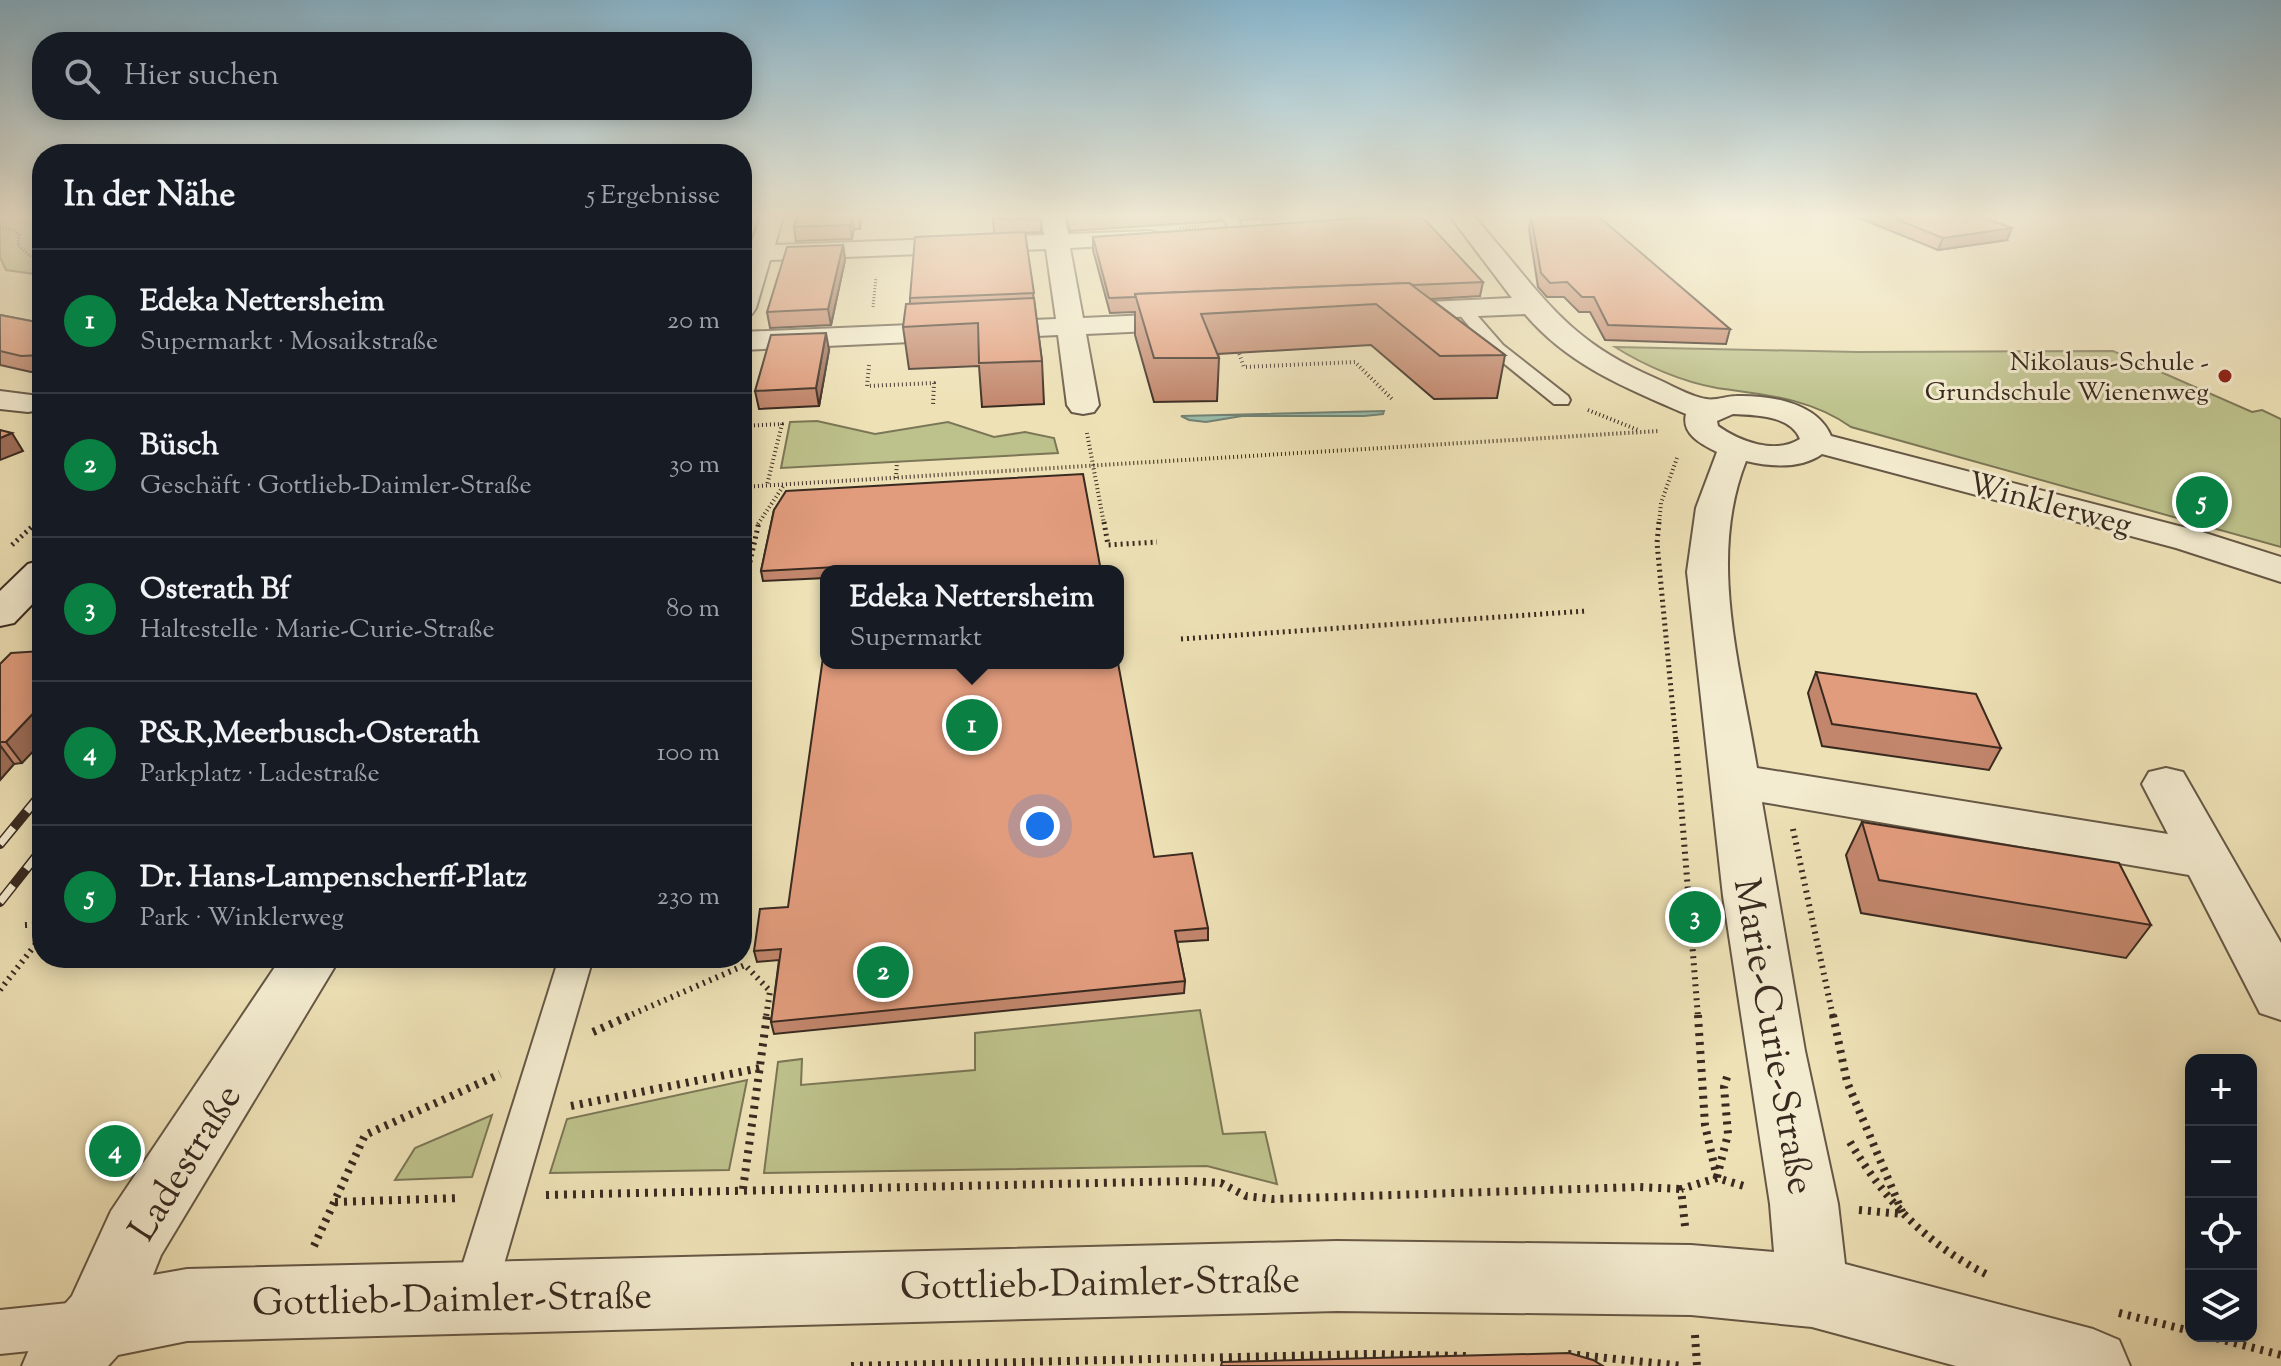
<!DOCTYPE html>
<html lang="de">
<meta charset="utf-8">
<style>
:root{--surface:#171b24;--page:#20242c;--text:#f1f3f6;--muted:#9ea1a6;--line:#363941;--accent:#0b8043}
body{margin:0;font-family:"Sorts Mill Goudy",serif;background:var(--page);color:var(--text)}
.controls{position:absolute;right:24px;bottom:24px;display:grid;overflow:hidden;border-radius:16px;box-shadow:0 4px 20px #0003}
.controls button{width:72px;height:72px;display:grid;place-items:center;padding:0;border:0;border-bottom:2px solid var(--line);background:var(--surface);color:var(--text);font:40px sans-serif}
.you{position:absolute;left:1040px;top:826px;width:28px;height:28px;margin:-20px;border:6px solid #fff;border-radius:50%;background:#1a73e8;box-shadow:0 0 0 12px #1a73e833}
.badge{display:grid;place-items:center;width:52px;height:52px;border-radius:50%;background:var(--accent);color:#fff;font-size:26px;font-weight:700}
.pin{position:absolute;translate:-50% -50%;border:4px solid #fff;box-shadow:0 2px 8px #0006}
.popup{position:absolute;left:820px;top:565px;width:304px;height:104px;box-sizing:border-box;display:grid;place-content:center;border-radius:16px;background:var(--surface);filter:drop-shadow(0 2px 6px #0005);font-size:26px;white-space:nowrap;color:var(--muted)}
.popup b{font-size:30px;color:var(--text)}
.popup::after{content:'';position:absolute;left:50%;top:100%;margin-left:-16px;border:16px solid transparent;border-top-color:var(--surface)}
.list{margin:0;padding:0;list-style:none}
h2{display:flex;justify-content:space-between;align-items:center;height:104px;margin:0;padding:0 32px;font-size:34px}
h2 small{font-size:26px;font-weight:400;color:var(--muted)}
.list li{display:grid;grid-template-columns:52px 1fr auto;gap:24px;align-items:center;box-sizing:border-box;height:144px;padding:0 32px;border-top:2px solid var(--line)}
.list b{display:block;font-size:30px;white-space:nowrap}
.list p{margin:0;font-size:26px;white-space:nowrap;color:var(--muted)}
.list em{font-size:26px;font-style:normal;color:var(--muted)}
.icon{flex:none;width:44px;height:44px;fill:none;stroke:currentColor;stroke-width:2;stroke-linecap:round;stroke-linejoin:round}
.map{position:relative;flex:none;width:2281px;height:1366px;overflow:hidden}
.search{position:absolute;background:var(--surface);box-shadow:0 4px 20px #0003;left:32px;top:32px;width:720px;height:88px;display:flex;align-items:center;gap:20px;box-sizing:border-box;padding:0 28px;border-radius:32px;color:var(--muted);font-size:30px}
.panel{position:absolute;background:var(--surface);box-shadow:0 4px 20px #0003;left:32px;top:144px;width:720px;height:824px;border-radius:32px}
.map>svg:first-child{display:block}
.green{fill:#bdc18b;stroke:#7b7656;stroke-width:2}
.water{fill:#99beae;stroke:#738375;stroke-width:2}
.lines{fill:none;stroke-linecap:round;stroke-linejoin:round}
.lane-casing{stroke:#665846;stroke-width:4}
.street-casing{stroke:#665846;stroke-width:4}
.secondary-casing{stroke:#392a20;stroke-width:4}
.path-far4{stroke:#392a20;stroke-width:3;stroke-dasharray:1 2;stroke-linecap:butt}
.path-far3{stroke:#392a20;stroke-width:4;stroke-dasharray:1 3;stroke-linecap:butt}
.path-far2{stroke:#392a20;stroke-width:5;stroke-dasharray:2 4;stroke-linecap:butt}
.path-far1{stroke:#392a20;stroke-width:6;stroke-dasharray:2 5;stroke-linecap:butt}
.path{stroke:#392a20;stroke-width:8;stroke-dasharray:3 6;stroke-linecap:butt}
.lane{fill:#f4ecd0;fill-rule:evenodd}
.street{fill:#f4ecd0;fill-rule:evenodd}
.secondary{fill:#f4ecd0;fill-rule:evenodd}
.rail-casing{stroke:#392a20;stroke-width:10}
.rail{stroke:#f4ecd0;stroke-width:7;stroke-dasharray:21;stroke-linecap:butt}
.wall{fill:#c2866c;stroke:#392a20;stroke-width:2}
.shaded-wall{fill:#9e6d58;stroke:#392a20;stroke-width:2}
.building{fill:#e19c7d;stroke:#392a20;stroke-width:2}
.poi-dot{fill:#8f2418;stroke:#f4ecd0;stroke-width:3}
.labels{text-anchor:middle;stroke-width:6;stroke-linejoin:round;paint-order:stroke}
.far-poi-label{font-size:26px;fill:#392a20;stroke:#f4ecd0;text-anchor:end}
.street-label{font-size:32px;fill:#392a20;stroke:#f4ecd0}
.near-street-label{font-size:38px;fill:#392a20;stroke:#f4ecd0}
</style>
<div class="map">
<svg width="2281" height="1366" viewBox="0 0 2281 1366">
<rect width="100%" height="100%" fill="#eee1b6"/>
<filter id="stains"><feTurbulence type="fractalNoise" baseFrequency=".0025" numOctaves="4"/><feColorMatrix values="0 0 0 0 .2 0 0 0 0 .09 0 0 0 0 .02 0 0 0 .5 -.17"/></filter>
<radialGradient id="worn" r=".72"><stop offset=".6" stop-color="#630" stop-opacity="0"/><stop offset="1" stop-color="#630" stop-opacity=".3"/></radialGradient>
<g class="green">
<polygon points="0,216 42,216 42,275 6,270 0,257"/>
<path d="M1615,347l243,5 255,-1 139,61 10,-2 19,9v128l-430,-120c-41,-29 -85,-32 -134,-39 -34,-6 -72,-22 -102,-41z"/>
<polygon points="817,421 875,434 948,422 994,437 1025,432 1054,438 1058,453 781,468 790,422"/>
<polygon points="1200,1010 1223,1134 1265,1132 1277,1184 1207,1166 764,1173 778,1062 802,1059 801,1085 975,1070 975,1033"/>
<polygon points="747,1080 729,1170 550,1173 567,1119"/>
<polygon points="492,1115 472,1177 395,1180 415,1148"/>
</g>
<polygon class="water" points="1384,411 1383,414 1364,416 1242,416 1206,422 1189,420 1181,416"/>
<g class="lines">
<defs>
<g id="lane">
<polygon points="1221,216 1235,216 1245,231 1243,234 1233,234"/>
<polygon points="1462,303 1468,305 1503,345 1568,396 1570,400 1568,404 1554,404 1491,353 1454,308"/>
<polygon points="559,958 593,958 495,1295 489,1310 474,1316 459,1310 453,1295"/>
<polygon points="78,1302 93,1309 100,1324 93,1339 78,1346 0,1354 0,1310"/>
</g>
<g id="street">
<polygon points="761,216 783,216 775,245 1044,235 1042,216 1064,216 1068,234 1150,231 1158,233 1162,238 1158,243 1070,248 1083,318 1193,313 1203,315 1207,321 1203,327 1193,329 1086,334 1099,405 1094,412 1083,414 1072,412 1067,405 1058,335 742,350 742,332 1056,319 1046,249 770,260 756,308 752,314 742,316 742,269"/>
<path d="M1450,216h23c66,72 86,121 182,162 16,7 34,18 51,21 9,2 21,-3 30,-3 32,-1 81,6 95,40l371,96 79,25v25l-105,-34 -354,-94c-21,15 -51,13 -76,7 -39,98 -5,207 11,307l411,66 -26,-50 7,-12 17,-4 17,4 98,171v77l-21,-7 -71,-138 -427,-73 43,249 33,153 7,60 248,65 26,11 11,26h-174l-144,-39 -121,-12 -354,-4 -1150,30 -69,14 -10,11h-86l11,-26 39,-44 39,-85 170,-253h59l-179,297 -8,20 34,-6 1150,-28 354,4 83,7 -4,-48 -47,-308 -36,-324 9,-64 21,-56c-16,-8 -36,-18 -31,-38 -60,-26 -118,-49 -161,-100l-140,6 -10,-2 -4,-6 4,-6 10,-2 127,-6zM1733,414c21,1 58,1 67,25 -25,16 -61,2 -82,-13l-1,-5z"/>
<polygon points="0,391 39,396 42,405 39,410 28,412 0,409"/>
</g>
<polygon id="secondary" points="42,560 42,594 14,623 0,626 0,591 28,564"/>
</defs>
<use href="#lane" class="lane-casing"/>
<use href="#street" class="street-casing"/>
<use href="#secondary" class="secondary-casing"/>
<g class="path-far4">
<polyline points="1263,221 1322,216"/>
<polyline points="0,227 16,231 19,235 18,245 30,256 42,259"/>
<polyline points="1180,228 1202,226"/>
<polyline points="873,307 876,277"/>
<polyline points="1237,348 1239,352"/>
</g>
<g class="path-far3">
<polyline points="1238,350 1244,367 1355,362 1392,399"/>
<polyline points="869,365 867,386 934,383 933,405"/>
<polyline points="1588,410 1638,430"/>
<polyline points="742,426 782,424 767,485"/>
<polyline points="1087,433 1104,524"/>
<polyline points="896,478 897,462"/>
<polyline points="742,487 1659,431"/>
<polyline points="34,524 42,517"/>
<polyline points="758,524 784,485"/>
<polyline points="1659,524 1661,503 1677,458"/>
</g>
<g class="path-far2">
<polyline points="1104,522 1108,545 1157,542"/>
<polyline points="1659,522 1657,543 1676,742"/>
<polyline points="12,545 37,522"/>
<polyline points="742,597 759,522"/>
<polyline points="1181,639 1586,611"/>
</g>
<g class="path-far1">
<polyline points="1676,740 1698,1017"/>
<polyline points="1793,829 1833,1017"/>
<polyline points="25,925 42,924"/>
<polyline points="0,990 42,936"/>
<polyline points="626,1017 745,965 770,991 766,1017"/>
</g>
<g class="path">
<polyline points="1698,1015 1705,1125 1717,1178"/>
<polyline points="1833,1015 1847,1082 1903,1214"/>
<polyline points="593,1032 631,1015"/>
<polyline points="571,1106 760,1068"/>
<path d="M1850,1142c35,59 78,104 140,134"/>
<polyline points="1717,1177 1728,1134 1724,1087 1727,1077"/>
<polyline points="743,1189 767,1015"/>
<polyline points="546,1195 1189,1181 1221,1183 1246,1196 1272,1199 1638,1187 1681,1189"/>
<polyline points="335,1202 460,1198"/>
<polyline points="1859,1210 1903,1214"/>
<polyline points="1685,1226 1681,1189 1717,1178 1744,1186"/>
<polyline points="314,1246 365,1135 500,1074"/>
<polyline points="2119,1313 2191,1331"/>
<polyline points="1695,1335 1697,1366"/>
<polyline points="2208,1336 2281,1355"/>
<polyline points="1568,1354 1684,1366"/>
<polyline points="851,1366 1367,1354 1466,1356"/>
</g>
<use href="#lane" class="lane"/>
<use href="#street" class="street"/>
<use href="#secondary" class="secondary"/>
<defs>
<g id="rail">
<polyline points="0,844 42,793"/>
<polyline points="0,902 42,849"/>
</g>
</defs>
<use href="#rail" class="rail-casing"/>
<use href="#rail" class="rail"/>
</g>
<g class="wall">
<polygon points="797,216 862,216 860,229 854,229 852,239 796,241 794,227"/>
<polygon points="1040,216 1041,232 1025,233 1042,361 1044,404 982,407 979,366 909,369 903,327 910,304 910,298 994,233 993,219"/>
<polygon points="1066,216 1221,216 1221,221 1070,231"/>
<polygon points="1238,216 1304,216 1241,220"/>
<polygon points="1531,216 1730,329 1726,344 1605,340 1590,312 1579,312 1564,297 1547,297 1538,287 1529,229"/>
<polygon points="1854,216 1979,216 2007,240 1938,250"/>
<polygon points="1093,237 1483,282 1480,296 1431,299 1505,355 1497,398 1434,399 1371,345 1218,354 1219,358 1217,401 1154,402 1135,335 1135,312 1110,313 1093,250"/>
<polygon points="843,245 845,260 831,325 770,328 767,312"/>
<polygon points="0,315 42,323 42,371 31,372 0,365"/>
<polygon points="829,350 819,406 759,409 755,391"/>
<polygon points="774,510 1101,571 826,571 826,578 763,581 761,571"/>
<polygon points="0,664 22,763 14,764 0,780"/>
<polygon points="1816,672 2001,748 1989,770 1822,746 1808,693"/>
<polygon points="1862,822 2151,925 2126,958 1861,913 1846,855"/>
<polygon points="1154,857 1208,928 1208,940 1177,942 1185,981 1184,993 774,1034 771,1022 779,960 757,962 754,951 788,907"/>
</g>
<g class="shaded-wall">
<polygon points="852,216 854,229 852,239 850,225"/>
<polygon points="858,216 862,216 860,229"/>
<polygon points="2012,228 2007,240 1938,250 1943,238"/>
<polygon points="843,245 845,260 831,325 828,309"/>
<polygon points="826,333 829,350 819,406 816,388"/>
<polygon points="12,433 23,451 0,460 0,438"/>
<polygon points="42,704 42,742 22,763 6,742"/>
<polygon points="0,745 14,764 0,780"/>
</g>
<g class="building">
<polygon points="797,216 852,216 850,225 794,227"/>
<polygon points="993,216 1040,216 1040,218 993,219"/>
<polygon points="1389,216 1418,216 1427,222 1483,282 1413,285 1409,283 1135,294 1135,297 1109,298 1093,237"/>
<polygon points="1531,216 1565,218 1598,216 1730,329 1608,325 1594,297 1582,297 1567,282 1550,283 1541,273"/>
<polygon points="1888,216 1979,216 2012,228 1943,238"/>
<polygon points="1025,232 1034,293 910,298 915,237"/>
<polygon points="843,245 828,309 767,312 787,247"/>
<polygon points="1409,283 1505,355 1440,356 1376,304 1201,314 1219,358 1154,358 1135,294"/>
<polygon points="1034,298 1042,361 979,363 978,323 903,327 906,304"/>
<polygon points="0,315 42,323 42,355 21,356 0,351"/>
<polygon points="826,333 816,388 755,391 771,335"/>
<polygon points="0,430 12,433 0,438"/>
<polygon points="1083,474 1101,571 835,571 836,567 761,571 774,510 786,491"/>
<polygon points="826,636 826,663 1118,663 1154,857 1192,853 1208,928 1175,931 1185,981 771,1022 781,949 754,951 760,909 788,907"/>
<polygon points="42,651 42,704 6,742 0,742 0,664 11,653"/>
<polygon points="1816,672 1976,694 2001,748 1832,724"/>
<polygon points="1862,822 2119,863 2151,925 1879,880"/>
<polygon points="1569,1353 1593,1360 1603,1366 1221,1366 1222,1362"/>
</g>
<linearGradient id="sky" x2="0" y2="1"><stop stop-color="#88b8d1"/><stop offset="0.53" stop-color="#f7f2de"/><stop offset="1" stop-color="#f7f2de" stop-opacity="0"/></linearGradient>
<rect width="2281" height="407" fill="url(#sky)"/>
<circle class="poi-dot" cx="2225" cy="376" r="8"/>
<g class="labels">
<g class="far-poi-label">
<text x="2209" y="370">Nikolaus-Schule -<tspan x="2209" dy="30">Grundschule Wienenweg</tspan></text>
</g>
<g class="street-label">
<text transform="translate(2050 503) rotate(15)" y="11">Winklerweg</text>
</g>
<g class="near-street-label">
<text transform="translate(1775 1036) rotate(80)" y="13">Marie-Curie-Straße</text>
<text transform="translate(184 1162) rotate(-58)" y="13">Ladestraße</text>
<text transform="translate(1100 1282) rotate(-1)" y="13">Gottlieb-Daimler-Straße</text>
<text transform="translate(452 1298) rotate(-1)" y="13">Gottlieb-Daimler-Straße</text>
</g>
</g>
<rect width="100%" height="100%" filter="url(#stains)"/>
<rect width="100%" height="100%" fill="url(#worn)"/>
</svg>
<div class="controls">
<button>+</button>
<button>−</button>
<button><svg class="icon" aria-label="locate" viewBox="0 0 24 24"><circle cx="12" cy="12" r="6"/><path d="M12 2v4M12 18v4M2 12h4M18 12h4"/></svg></button>
<button><svg class="icon" aria-label="layers" viewBox="0 0 24 24"><path d="M12 4l9 5-9 5-9-5zM3 14l9 5 9-5"/></svg></button>
</div>
<div class="you"></div>
<div class="pin badge" style="left:972px;top:725px">1</div>
<div class="popup"><b>Edeka Nettersheim</b>Supermarkt</div>
<div class="pin badge" style="left:883px;top:972px">2</div>
<div class="pin badge" style="left:1695px;top:917px">3</div>
<div class="pin badge" style="left:115px;top:1151px">4</div>
<div class="pin badge" style="left:2202px;top:502px">5</div>
<div class="search"><svg class="icon" aria-label="search" viewBox="0 0 24 24"><circle cx="10" cy="10" r="6"/><path d="M15 15l6 6"/></svg>Hier suchen</div>
<section class="panel">
<h2>In der Nähe<small>5 Ergebnisse</small></h2>
<ul class="list">
<li><span class="badge">1</span><div><b>Edeka Nettersheim</b><p>Supermarkt · Mosaikstraße</p></div><em>20 m</em></li>
<li><span class="badge">2</span><div><b>Büsch</b><p>Geschäft · Gottlieb-Daimler-Straße</p></div><em>30 m</em></li>
<li><span class="badge">3</span><div><b>Osterath Bf</b><p>Haltestelle · Marie-Curie-Straße</p></div><em>80 m</em></li>
<li><span class="badge">4</span><div><b>P&amp;R,Meerbusch-Osterath</b><p>Parkplatz · Ladestraße</p></div><em>100 m</em></li>
<li><span class="badge">5</span><div><b>Dr. Hans-Lampenscherff-Platz</b><p>Park · Winklerweg</p></div><em>230 m</em></li>
</ul>
</section>
</div>
